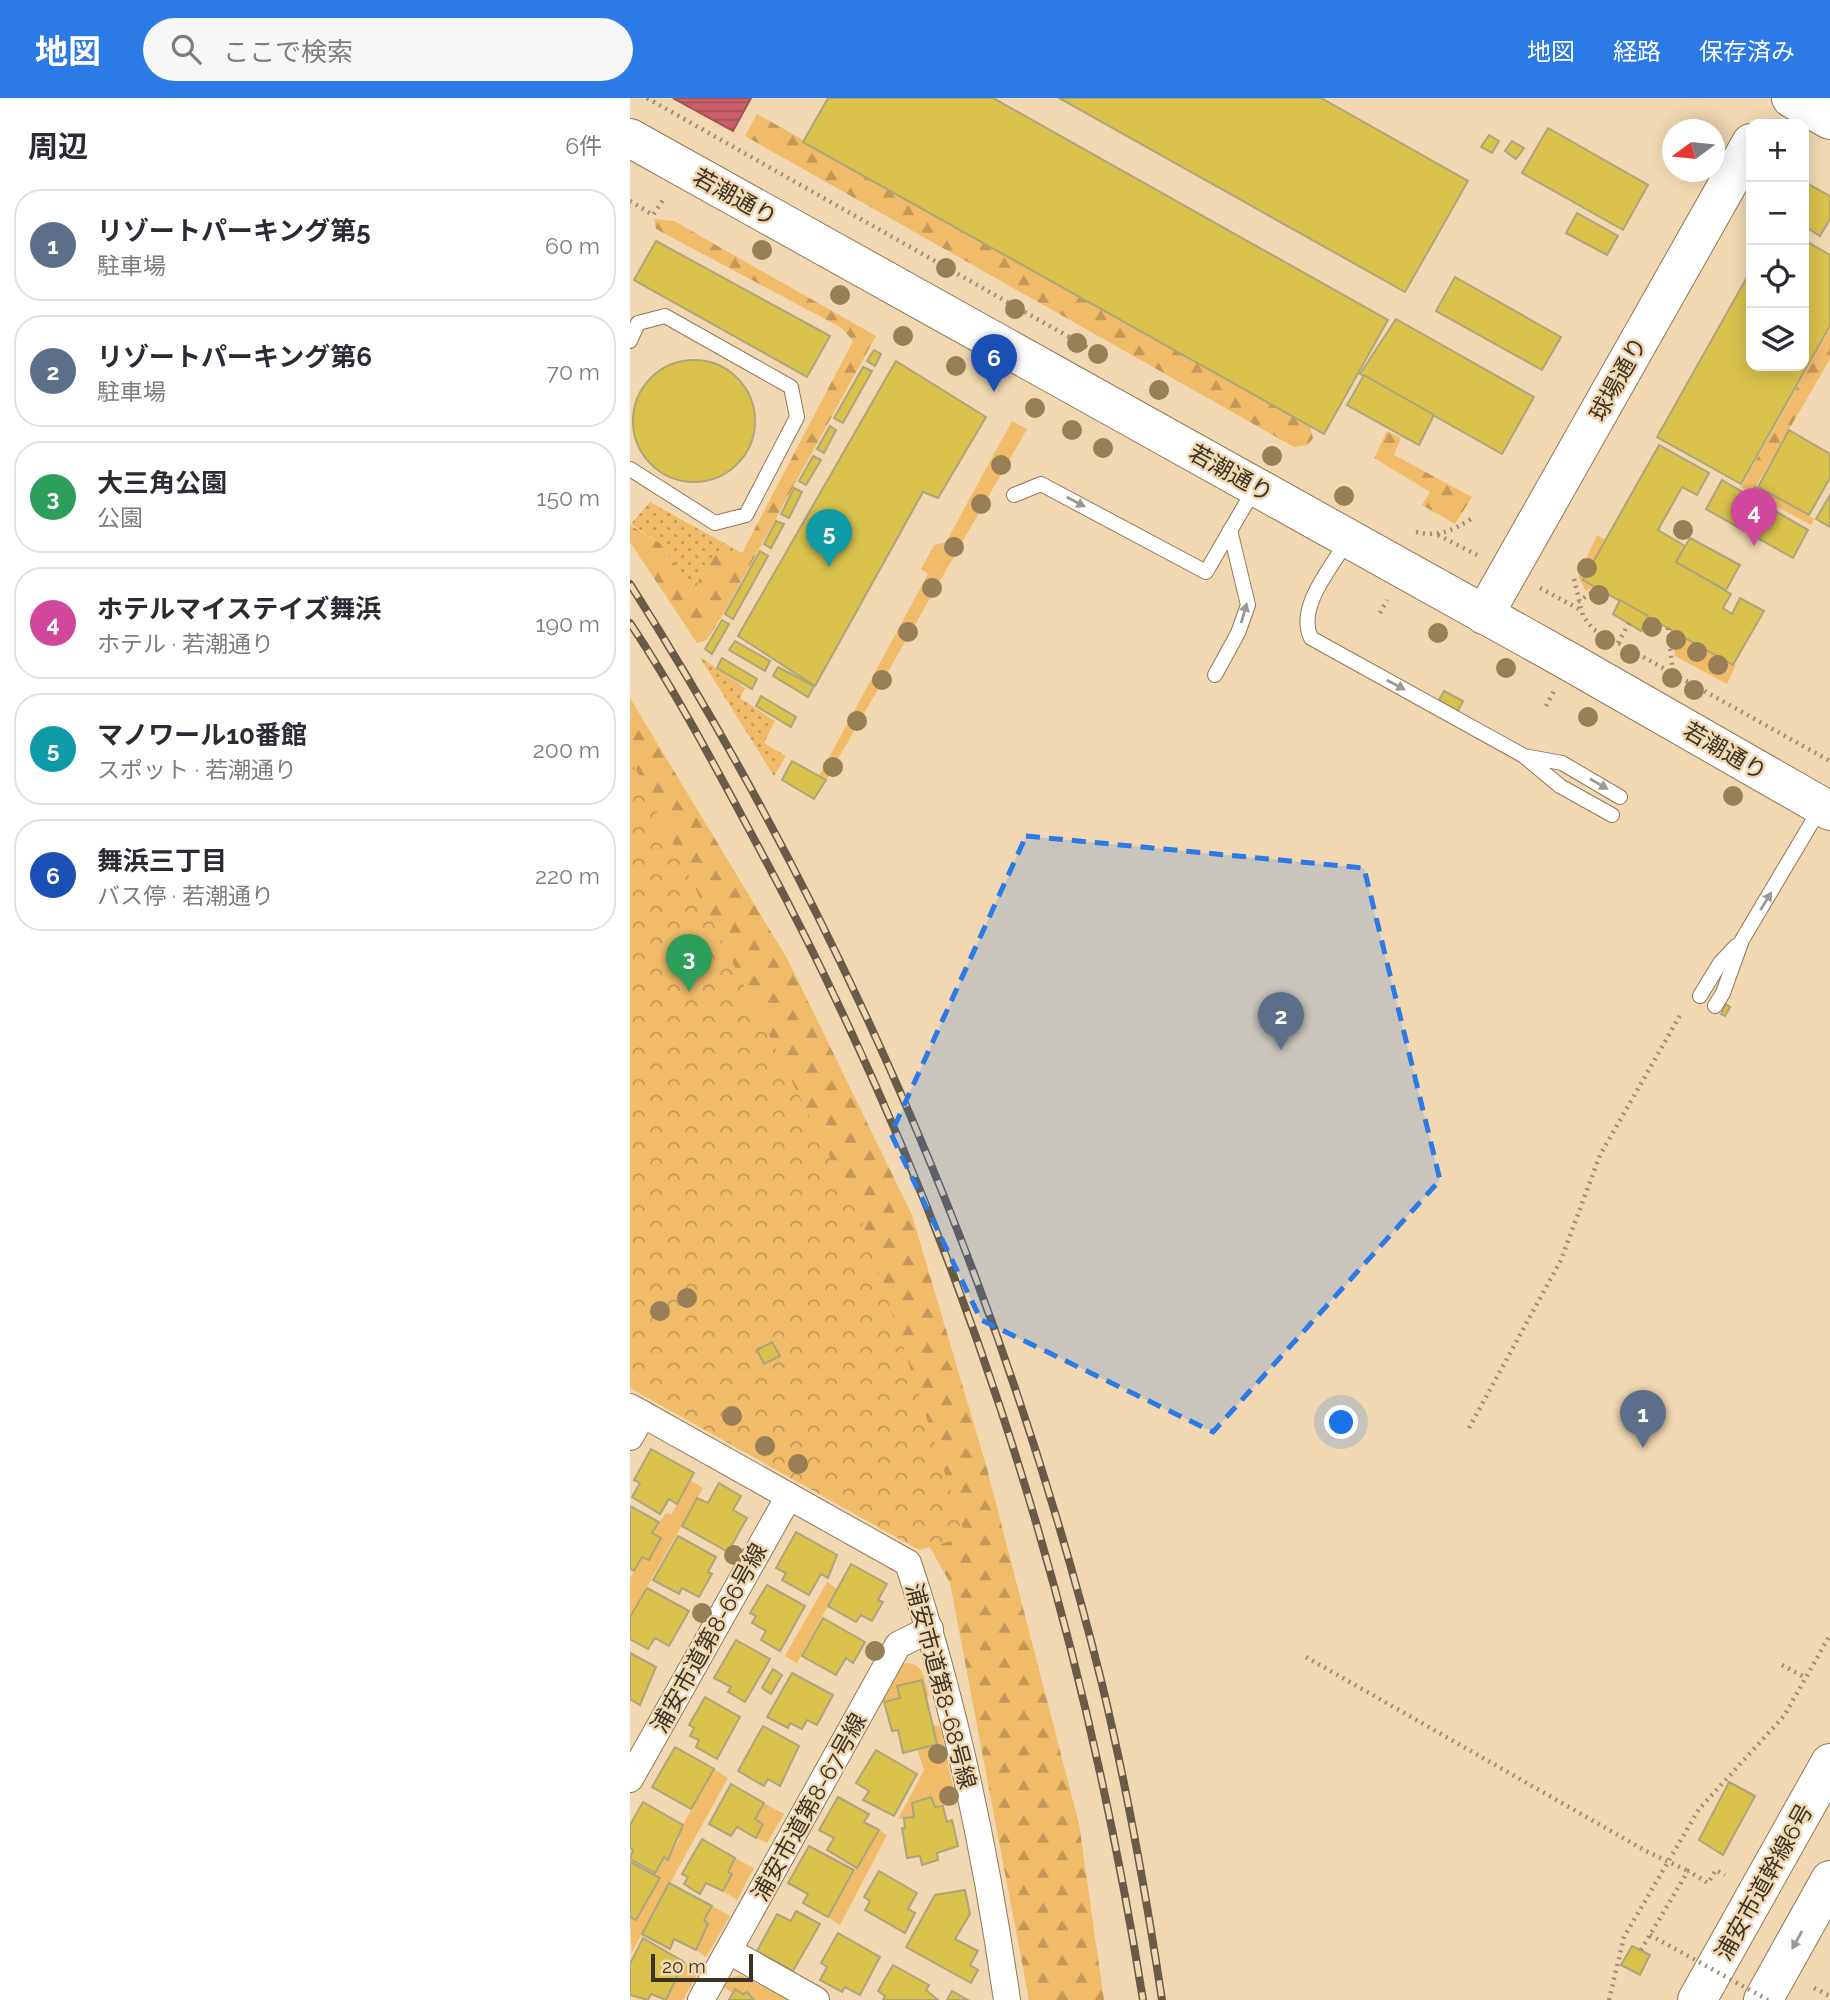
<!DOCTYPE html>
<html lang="ja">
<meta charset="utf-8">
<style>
:root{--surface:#fff;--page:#f7f7f7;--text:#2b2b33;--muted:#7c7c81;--line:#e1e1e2;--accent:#2b7ae5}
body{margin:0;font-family:Raleway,"Noto Sans JP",sans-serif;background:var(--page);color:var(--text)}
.controls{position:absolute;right:21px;top:21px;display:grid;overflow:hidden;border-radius:14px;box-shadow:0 4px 18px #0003}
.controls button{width:63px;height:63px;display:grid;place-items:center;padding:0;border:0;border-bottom:2px solid var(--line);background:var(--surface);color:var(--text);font:35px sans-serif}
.compass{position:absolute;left:1032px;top:21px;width:63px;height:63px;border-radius:50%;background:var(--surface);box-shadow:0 4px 18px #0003;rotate:255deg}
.scale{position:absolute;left:21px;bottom:18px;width:102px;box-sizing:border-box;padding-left:7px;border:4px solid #3c3324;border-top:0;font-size:19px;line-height:24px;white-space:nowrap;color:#3c3324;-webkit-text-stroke:5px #f1d8b2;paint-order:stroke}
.you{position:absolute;left:712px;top:1325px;width:24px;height:24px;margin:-18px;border:5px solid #fff;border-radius:50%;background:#1a73e8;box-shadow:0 0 0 10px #1a73e833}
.badge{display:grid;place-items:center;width:46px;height:46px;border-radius:50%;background:var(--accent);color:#fff;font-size:23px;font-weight:700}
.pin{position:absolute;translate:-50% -58px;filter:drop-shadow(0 2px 4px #0008)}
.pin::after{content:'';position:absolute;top:37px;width:24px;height:21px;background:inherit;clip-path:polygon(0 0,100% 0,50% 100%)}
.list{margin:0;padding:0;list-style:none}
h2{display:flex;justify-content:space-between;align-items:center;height:91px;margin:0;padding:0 28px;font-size:30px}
h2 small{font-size:23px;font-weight:400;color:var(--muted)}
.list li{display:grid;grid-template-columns:46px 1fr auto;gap:21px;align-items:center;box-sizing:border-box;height:112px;margin:0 14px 14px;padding:0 14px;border:2px solid var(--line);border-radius:28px}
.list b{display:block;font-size:26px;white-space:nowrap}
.list p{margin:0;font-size:23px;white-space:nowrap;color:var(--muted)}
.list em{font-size:23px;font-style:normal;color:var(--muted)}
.icon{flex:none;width:38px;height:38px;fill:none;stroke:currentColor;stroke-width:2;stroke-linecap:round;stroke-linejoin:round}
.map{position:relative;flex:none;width:1200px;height:1902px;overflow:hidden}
header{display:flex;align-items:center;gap:42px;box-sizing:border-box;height:98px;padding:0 35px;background:var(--accent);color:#fff}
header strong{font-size:33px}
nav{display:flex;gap:38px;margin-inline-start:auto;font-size:24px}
.search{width:490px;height:63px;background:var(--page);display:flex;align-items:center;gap:18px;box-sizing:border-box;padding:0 24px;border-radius:38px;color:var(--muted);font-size:26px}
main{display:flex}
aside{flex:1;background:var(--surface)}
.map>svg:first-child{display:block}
.grass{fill:url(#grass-dots)}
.forest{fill:url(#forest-firs)}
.park{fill:url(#park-crowns)}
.garden{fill:#f1bc6a}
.water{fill:url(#water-rules);stroke:#a15254;stroke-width:2}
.building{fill:#dac24d;stroke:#aea57c;stroke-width:2}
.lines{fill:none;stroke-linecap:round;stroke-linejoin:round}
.lane-casing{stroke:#907956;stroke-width:16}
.street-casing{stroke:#907956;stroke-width:28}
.secondary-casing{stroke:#907956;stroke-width:40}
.path{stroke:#a08f73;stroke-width:4.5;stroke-dasharray:2 5;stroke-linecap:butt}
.lane{stroke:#fff;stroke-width:14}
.street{stroke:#fff;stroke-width:26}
.secondary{stroke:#fff;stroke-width:38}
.rail-casing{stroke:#685b47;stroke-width:8}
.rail{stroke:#f1d8b2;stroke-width:5;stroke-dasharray:16;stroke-linecap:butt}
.path-bridge{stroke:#a08f73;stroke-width:4.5;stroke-dasharray:2 5;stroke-linecap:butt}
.tree{fill:#987f56}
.oneway{fill:#9e9992}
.marked{fill:#2b7ae5;fill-opacity:0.2;stroke:#2b7ae5;stroke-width:5;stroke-dasharray:14 9;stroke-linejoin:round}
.labels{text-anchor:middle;stroke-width:5;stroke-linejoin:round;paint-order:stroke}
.street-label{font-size:23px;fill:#3c3324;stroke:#f1d8b2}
</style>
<header>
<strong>地図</strong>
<div class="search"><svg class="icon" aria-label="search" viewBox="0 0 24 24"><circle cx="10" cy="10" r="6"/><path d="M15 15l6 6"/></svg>ここで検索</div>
<nav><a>地図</a><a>経路</a><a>保存済み</a></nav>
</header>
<main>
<aside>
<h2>周辺<small>6件</small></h2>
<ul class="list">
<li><span class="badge" style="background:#5c6f8a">1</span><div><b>リゾートパーキング第5</b><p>駐車場</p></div><em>60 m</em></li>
<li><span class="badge" style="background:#5c6f8a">2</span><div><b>リゾートパーキング第6</b><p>駐車場</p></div><em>70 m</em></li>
<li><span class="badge" style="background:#2e9e5b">3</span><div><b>大三角公園</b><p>公園</p></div><em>150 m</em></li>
<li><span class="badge" style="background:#d1479c">4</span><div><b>ホテルマイステイズ舞浜</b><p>ホテル · 若潮通り</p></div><em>190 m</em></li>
<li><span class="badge" style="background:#0f9aa8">5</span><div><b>マノワール10番館</b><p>スポット · 若潮通り</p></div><em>200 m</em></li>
<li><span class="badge" style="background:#1a4fb4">6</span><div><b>舞浜三丁目</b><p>バス停 · 若潮通り</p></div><em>220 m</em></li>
</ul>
</aside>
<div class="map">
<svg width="1200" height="1902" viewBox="0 0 1200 1902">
<defs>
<pattern id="grass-dots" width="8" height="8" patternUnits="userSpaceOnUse" patternTransform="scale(1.75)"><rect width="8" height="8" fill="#f1bc6a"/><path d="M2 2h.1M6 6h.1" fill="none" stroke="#c49957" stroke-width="1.8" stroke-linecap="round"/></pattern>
<pattern id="forest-firs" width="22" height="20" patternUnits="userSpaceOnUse" patternTransform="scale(1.75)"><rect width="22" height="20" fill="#f1bc6a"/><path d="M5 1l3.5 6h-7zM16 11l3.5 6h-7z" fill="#c49957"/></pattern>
<pattern id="park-crowns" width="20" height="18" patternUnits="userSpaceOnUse" patternTransform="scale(1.75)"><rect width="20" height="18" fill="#f1bc6a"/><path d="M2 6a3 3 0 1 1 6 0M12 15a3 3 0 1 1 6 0" fill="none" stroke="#c49957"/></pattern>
<pattern id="water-rules" width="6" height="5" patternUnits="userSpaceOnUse" patternTransform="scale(1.75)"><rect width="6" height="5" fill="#cc6068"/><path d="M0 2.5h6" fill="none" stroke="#a75055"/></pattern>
</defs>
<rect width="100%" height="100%" fill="#f1d8b2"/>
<g class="grass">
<polygon points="20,404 112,455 71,474 65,496 30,445 1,426"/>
<polygon points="69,558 115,590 110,600 145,623 134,645 156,658 144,678"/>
</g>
<g class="forest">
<polygon points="127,16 680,328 683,340 678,347 664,349 115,38"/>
<polygon points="24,121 44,123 246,238 95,513 77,542 67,545 0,444 0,427 30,445 65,496 71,474 85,457 112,455 223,243 212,230 26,131"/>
<polygon points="1200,231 1200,261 1126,388 1184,421 1181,427 1111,389"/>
<polygon points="757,333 771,340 764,357 842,399 825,426 792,407 800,394 744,360"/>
<polygon points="0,600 158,862 282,1117 356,1367 449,1726 474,1902 399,1902 320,1485 228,1322 0,1126"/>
</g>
<polygon class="park" points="0,660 231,1121 336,1439 289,1452 0,1290"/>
<g class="garden">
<polygon points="382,323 397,331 196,682 189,678 298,476 291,471 304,447 316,444"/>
<polygon points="967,437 976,442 964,488 956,493 948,478"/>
<polygon points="1041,532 1106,567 1097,586 1045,558"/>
<polygon points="60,1382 73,1390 0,1519 0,1480 12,1459 19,1462 31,1440 22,1435 36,1415 42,1416"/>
<polygon points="197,1484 207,1491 167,1565 155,1558"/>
<path d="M276,1565c18,0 19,18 23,33l-3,3 -5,-19 -24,6 3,12 -16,4 -4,-3 20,-33z"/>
<polygon points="303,1627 310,1629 327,1706 305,1709 301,1699 282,1705 284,1719 268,1721 294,1672 287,1651"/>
<polygon points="84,1671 98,1680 2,1854 0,1819 6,1822 30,1781 25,1775 34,1759 39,1761 50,1740 47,1737"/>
<polygon points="134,1705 154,1716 137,1745 126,1740 133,1726 125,1721"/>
<polygon points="249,1732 257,1737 210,1827 198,1819"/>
<polygon points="105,1760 124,1770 107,1802 93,1793 102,1777 98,1774"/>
<polygon points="82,1808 100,1818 76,1859 66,1852 78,1826 74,1824"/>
<polygon points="54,1864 69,1873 53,1902 36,1902"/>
<polygon points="110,1877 159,1902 124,1902 117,1894 113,1896 105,1891 103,1895 91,1888 95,1881"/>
</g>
<polygon class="water" points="43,0 121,0 103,33"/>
<g class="building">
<polygon points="198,0 363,0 758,222 694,336 173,44"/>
<polygon points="429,0 691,0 838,83 775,194"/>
<polygon points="918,30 1018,87 993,132 892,75"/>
<polygon points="859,37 869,43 862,55 851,49"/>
<polygon points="882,43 894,50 886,61 875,53"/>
<polygon points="1178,86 1200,98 1200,121 1190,138 1174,128 1174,94"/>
<polygon points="947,115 988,138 977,157 936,135"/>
<polygon points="1174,142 1200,157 1200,228 1111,386 1027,339 1121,172 1121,268 1174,268"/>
<polygon points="26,143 200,238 177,279 4,182"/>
<polygon points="825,179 931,239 912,272 806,213"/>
<polygon points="766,221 904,299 872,356 730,276"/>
<polygon points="244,252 251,256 245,268 237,263"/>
<circle cx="64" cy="323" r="61"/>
<polygon points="266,263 356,319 308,400 293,394 185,588 108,538"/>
<polygon points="233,269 242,273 213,325 204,320"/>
<polygon points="734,277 804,317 789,347 717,307"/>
<polygon points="200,328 206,332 194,355 187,351"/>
<polygon points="1159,332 1200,356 1200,380 1179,417 1128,389"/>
<polygon points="1029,347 1079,375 1067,397 1052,389 1028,432 1055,448 1046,464 1101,496 1093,510 1102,516 1110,500 1134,513 1103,567 953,482"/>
<polygon points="183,358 191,362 176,387 169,383"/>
<polygon points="1092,382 1178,432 1163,460 1076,411"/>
<polygon points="164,390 172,394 159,420 151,416"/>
<polygon points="1200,397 1200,429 1186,421"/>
<polygon points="146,423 154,426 141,450 134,446"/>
<polygon points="1060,440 1110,467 1096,492 1046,464"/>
<polygon points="130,453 138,458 103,521 95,516"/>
<polygon points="990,502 1018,518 1011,533 983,516"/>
<polygon points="92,522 99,526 82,556 75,551"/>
<polygon points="105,543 140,563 135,573 99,552"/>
<polygon points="92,560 127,581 122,591 87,570"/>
<polygon points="148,569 184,588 178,599 143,578"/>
<polygon points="814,593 833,603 828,613 809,602"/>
<polygon points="131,598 166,619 161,629 126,608"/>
<polygon points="162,663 196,682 184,701 152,682"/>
<polygon points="1096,906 1100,909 1095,918 1091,916"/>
<polygon points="142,1244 150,1258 134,1266 127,1252"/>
<polygon points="21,1351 64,1375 47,1406 39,1401 30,1416 2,1399 10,1385 4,1382"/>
<polygon points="89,1385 111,1398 103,1412 117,1420 98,1454 52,1428 67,1400 78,1405"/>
<polygon points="0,1408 29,1424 22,1435 31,1440 19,1462 12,1459 4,1473 0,1471"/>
<polygon points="166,1434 207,1457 198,1480 191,1476 179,1497 152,1482 156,1475 146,1470"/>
<polygon points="48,1438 86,1459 78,1474 82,1476 69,1499 52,1490 49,1496 23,1482"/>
<polygon points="221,1466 257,1486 248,1502 253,1504 242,1523 231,1517 226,1524 198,1508"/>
<polygon points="137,1487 175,1508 150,1553 131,1542 136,1533 122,1525 126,1518 120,1515"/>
<polygon points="17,1490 59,1513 39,1548 25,1540 18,1551 0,1541 0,1519"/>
<polygon points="193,1520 235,1544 223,1565 216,1560 206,1577 172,1558"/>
<polygon points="106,1542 140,1561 115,1604 98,1594 101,1589 84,1580"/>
<polygon points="0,1555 26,1569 10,1607 0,1601"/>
<polygon points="143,1571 152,1577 141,1596 132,1590"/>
<polygon points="162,1575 203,1597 187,1627 177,1622 172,1631 160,1625 158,1630 137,1619"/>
<polygon points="292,1582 307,1646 273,1655 268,1632 262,1633 254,1604 270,1600 267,1588"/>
<polygon points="75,1599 110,1619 87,1661 66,1649 69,1642 60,1638 64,1630 59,1627"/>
<polygon points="133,1628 169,1648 150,1688 138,1681 134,1688 108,1673"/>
<polygon points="45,1649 84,1671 61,1711 22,1689"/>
<polygon points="246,1652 287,1676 264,1718 233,1702 239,1693 226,1685"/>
<polygon points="1099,1684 1125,1698 1093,1757 1069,1742"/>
<polygon points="101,1686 134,1705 125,1721 133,1726 126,1740 107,1729 101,1738 79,1726"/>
<polygon points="208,1699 239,1716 234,1724 249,1732 227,1770 197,1752 204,1740 189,1732"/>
<polygon points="301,1699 305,1709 313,1708 317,1724 322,1722 328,1748 307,1755 308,1762 292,1767 290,1758 277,1760 272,1730 275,1730 274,1720 284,1719 282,1705"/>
<polygon points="13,1704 53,1727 38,1762 34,1759 25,1775 0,1761 3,1752 0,1750 0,1727"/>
<polygon points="72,1741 105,1760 98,1774 102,1776 93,1793 76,1785 70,1796 54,1786 58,1779 52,1776"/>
<polygon points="179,1748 224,1772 198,1819 173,1805 178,1796 158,1785"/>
<polygon points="0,1764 30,1780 6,1822 0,1819"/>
<polygon points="249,1773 287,1795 278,1811 285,1815 275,1835 235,1812 240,1803 234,1799"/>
<polygon points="39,1785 82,1808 74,1822 78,1826 66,1852 44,1841 40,1851 12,1836"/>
<polygon points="335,1792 340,1816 325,1841 348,1853 340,1867 348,1872 341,1885 276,1849 305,1797"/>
<polygon points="166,1813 190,1826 163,1873 127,1853 147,1816 161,1823"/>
<polygon points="208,1835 250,1859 230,1897 215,1889 212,1894 190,1882 197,1869 191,1865"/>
<polygon points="13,1840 54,1864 36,1902 21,1896 18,1902 0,1897 0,1866"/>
<polygon points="1002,1848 1020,1857 1010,1877 991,1867"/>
<polygon points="263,1867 299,1887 296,1892 308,1902 253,1902 255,1898 248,1893"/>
<polygon points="105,1891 113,1896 117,1894 124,1902 99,1902"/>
<polygon points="322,1893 338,1902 317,1902"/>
</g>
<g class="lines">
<defs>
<g id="lane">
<polyline points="0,243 8,225 35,218 161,289 167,319 116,417 85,425 0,371"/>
<polyline points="384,397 411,386 576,474 625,390"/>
<path d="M717,443c-15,26 -51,66 -36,97l213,118 38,7 58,34"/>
<polyline points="585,577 608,535 618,507 600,432"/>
<polyline points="895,659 930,688 982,717"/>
<polyline points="1070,898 1090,865 1106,848"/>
<polyline points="1085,908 1093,895 1112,842 1191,709"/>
</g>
<g id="street">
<path d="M0,1309l278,156c47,141 78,290 99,437"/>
<polyline points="0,1339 13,1316"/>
<polyline points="0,1681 159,1398"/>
<polyline points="99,1853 186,1902"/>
<polyline points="71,1902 268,1547 300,1531"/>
</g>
<g id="secondary">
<polyline points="1161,0 1200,22"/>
<polyline points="0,40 940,564 1200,713"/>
<polyline points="854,517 1121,45"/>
<polyline points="1067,1902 1200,1665"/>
<polyline points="1133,1902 1200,1782"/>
</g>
</defs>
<use href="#lane" class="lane-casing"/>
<use href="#street" class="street-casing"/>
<use href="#secondary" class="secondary-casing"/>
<g class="path">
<polyline points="17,0 462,252"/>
<polyline points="0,103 23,117 35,99"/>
<path d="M786,434c22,5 36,-1 55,-13"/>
<polyline points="808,437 847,457"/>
<polyline points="944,481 953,518 963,531 1200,663"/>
<polyline points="910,490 949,511"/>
<polyline points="948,504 968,490"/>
<polyline points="750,515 757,502"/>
<polyline points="1038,530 1043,576"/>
<polyline points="988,545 999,525"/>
<polyline points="916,608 924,593"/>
<polyline points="839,1330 931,1162 970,1057 1052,914"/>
<polyline points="676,1559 1016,1753 1058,1773"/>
<polyline points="1152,1567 1176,1580"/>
<polyline points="1011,1852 1058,1773 1078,1785 1086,1772 1095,1777"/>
<polyline points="1184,1890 1200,1898"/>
<polyline points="979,1902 994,1839 1069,1711 1154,1618 1200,1537"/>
</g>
<use href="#lane" class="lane"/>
<use href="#street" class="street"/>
<use href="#secondary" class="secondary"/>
<defs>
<g id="rail">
<path d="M0,486c214,337 376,713 472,1100 25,104 44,210 60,316"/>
<path d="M0,525c48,72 88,149 129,225 196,364 319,744 384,1152"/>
</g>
</defs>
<use href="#rail" class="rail-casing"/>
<use href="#rail" class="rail"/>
<polyline class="path-bridge" points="1020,1837 1138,1902"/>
</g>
<g class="tree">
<circle cx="132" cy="152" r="10"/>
<circle cx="316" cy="170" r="10"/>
<circle cx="210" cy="197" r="10"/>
<circle cx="385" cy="211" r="10"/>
<circle cx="273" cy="238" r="10"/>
<circle cx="447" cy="245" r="10"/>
<circle cx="468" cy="256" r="10"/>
<circle cx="326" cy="268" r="10"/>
<circle cx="529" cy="292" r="10"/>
<circle cx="405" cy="310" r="10"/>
<circle cx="442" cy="332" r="10"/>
<circle cx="473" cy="350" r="10"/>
<circle cx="642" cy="358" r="10"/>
<circle cx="371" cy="367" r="10"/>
<circle cx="714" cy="398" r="10"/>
<circle cx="351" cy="406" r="10"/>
<circle cx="1053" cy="432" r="10"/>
<circle cx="324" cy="449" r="10"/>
<circle cx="957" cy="470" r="10"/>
<circle cx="302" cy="490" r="10"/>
<circle cx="969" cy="497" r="10"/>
<circle cx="1022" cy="529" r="10"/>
<circle cx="278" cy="534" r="10"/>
<circle cx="808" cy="535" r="10"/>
<circle cx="975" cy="542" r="10"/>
<circle cx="1046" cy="542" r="10"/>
<circle cx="1067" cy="554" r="10"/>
<circle cx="1000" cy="556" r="10"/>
<circle cx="1088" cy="567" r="10"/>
<circle cx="876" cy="570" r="10"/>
<circle cx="1042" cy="580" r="10"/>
<circle cx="252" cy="582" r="10"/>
<circle cx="1064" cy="592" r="10"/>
<circle cx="958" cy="619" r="10"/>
<circle cx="227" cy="623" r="10"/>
<circle cx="203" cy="669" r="10"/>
<circle cx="1103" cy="698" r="10"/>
<circle cx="57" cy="1200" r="10"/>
<circle cx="30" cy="1213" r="10"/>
<circle cx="102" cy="1318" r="10"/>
<circle cx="135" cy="1348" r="10"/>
<circle cx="168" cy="1366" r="10"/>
<circle cx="104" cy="1457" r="10"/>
<circle cx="72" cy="1515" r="10"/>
<circle cx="245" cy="1553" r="10"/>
<circle cx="308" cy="1656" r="10"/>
<circle cx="319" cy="1698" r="10"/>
</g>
<defs><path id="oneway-solid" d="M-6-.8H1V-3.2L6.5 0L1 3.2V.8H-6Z" transform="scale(1.75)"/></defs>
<g class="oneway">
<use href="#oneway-solid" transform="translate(446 404) rotate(28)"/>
<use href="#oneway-solid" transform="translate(614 515) rotate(-74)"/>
<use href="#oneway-solid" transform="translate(766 587) rotate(28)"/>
<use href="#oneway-solid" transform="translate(969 686) rotate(30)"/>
<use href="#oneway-solid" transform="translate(1136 803) rotate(-58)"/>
<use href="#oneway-solid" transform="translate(1167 1842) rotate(119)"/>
</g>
<path class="marked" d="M396,738l338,32 76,312 -227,252 -232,-112 -90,-186z"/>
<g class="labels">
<g class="street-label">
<text transform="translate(105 99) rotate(29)" y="8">若潮通り</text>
<text transform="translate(988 281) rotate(-61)" y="8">球場通り</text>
<text transform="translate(601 375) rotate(29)" y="8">若潮通り</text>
<text transform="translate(1095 653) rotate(30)" y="8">若潮通り</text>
<text transform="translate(79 1540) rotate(-61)" y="8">浦安市道第8-66号線</text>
<text transform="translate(311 1588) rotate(75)" y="8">浦安市道第8-68号線</text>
<text transform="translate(179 1709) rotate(-61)" y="8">浦安市道第8-67号線</text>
<text transform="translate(1134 1784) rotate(-61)" y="8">浦安市道幹線6号</text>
</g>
</g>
</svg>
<div class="controls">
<button>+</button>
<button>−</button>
<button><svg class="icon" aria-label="locate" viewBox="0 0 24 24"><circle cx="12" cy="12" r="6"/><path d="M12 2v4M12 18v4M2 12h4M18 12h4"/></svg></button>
<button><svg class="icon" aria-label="layers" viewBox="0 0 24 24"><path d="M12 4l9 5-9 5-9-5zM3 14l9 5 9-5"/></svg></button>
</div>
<svg class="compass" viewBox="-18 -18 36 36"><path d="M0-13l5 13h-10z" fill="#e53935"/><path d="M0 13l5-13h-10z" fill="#7c7c81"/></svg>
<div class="scale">20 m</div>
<div class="you"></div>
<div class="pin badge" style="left:1013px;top:1350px;background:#5c6f8a">1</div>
<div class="pin badge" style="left:651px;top:952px;background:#5c6f8a">2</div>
<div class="pin badge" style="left:59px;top:894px;background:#2e9e5b">3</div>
<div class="pin badge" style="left:1124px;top:448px;background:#d1479c">4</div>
<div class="pin badge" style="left:199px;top:469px;background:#0f9aa8">5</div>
<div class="pin badge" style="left:364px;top:294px;background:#1a4fb4">6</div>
</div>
</main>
